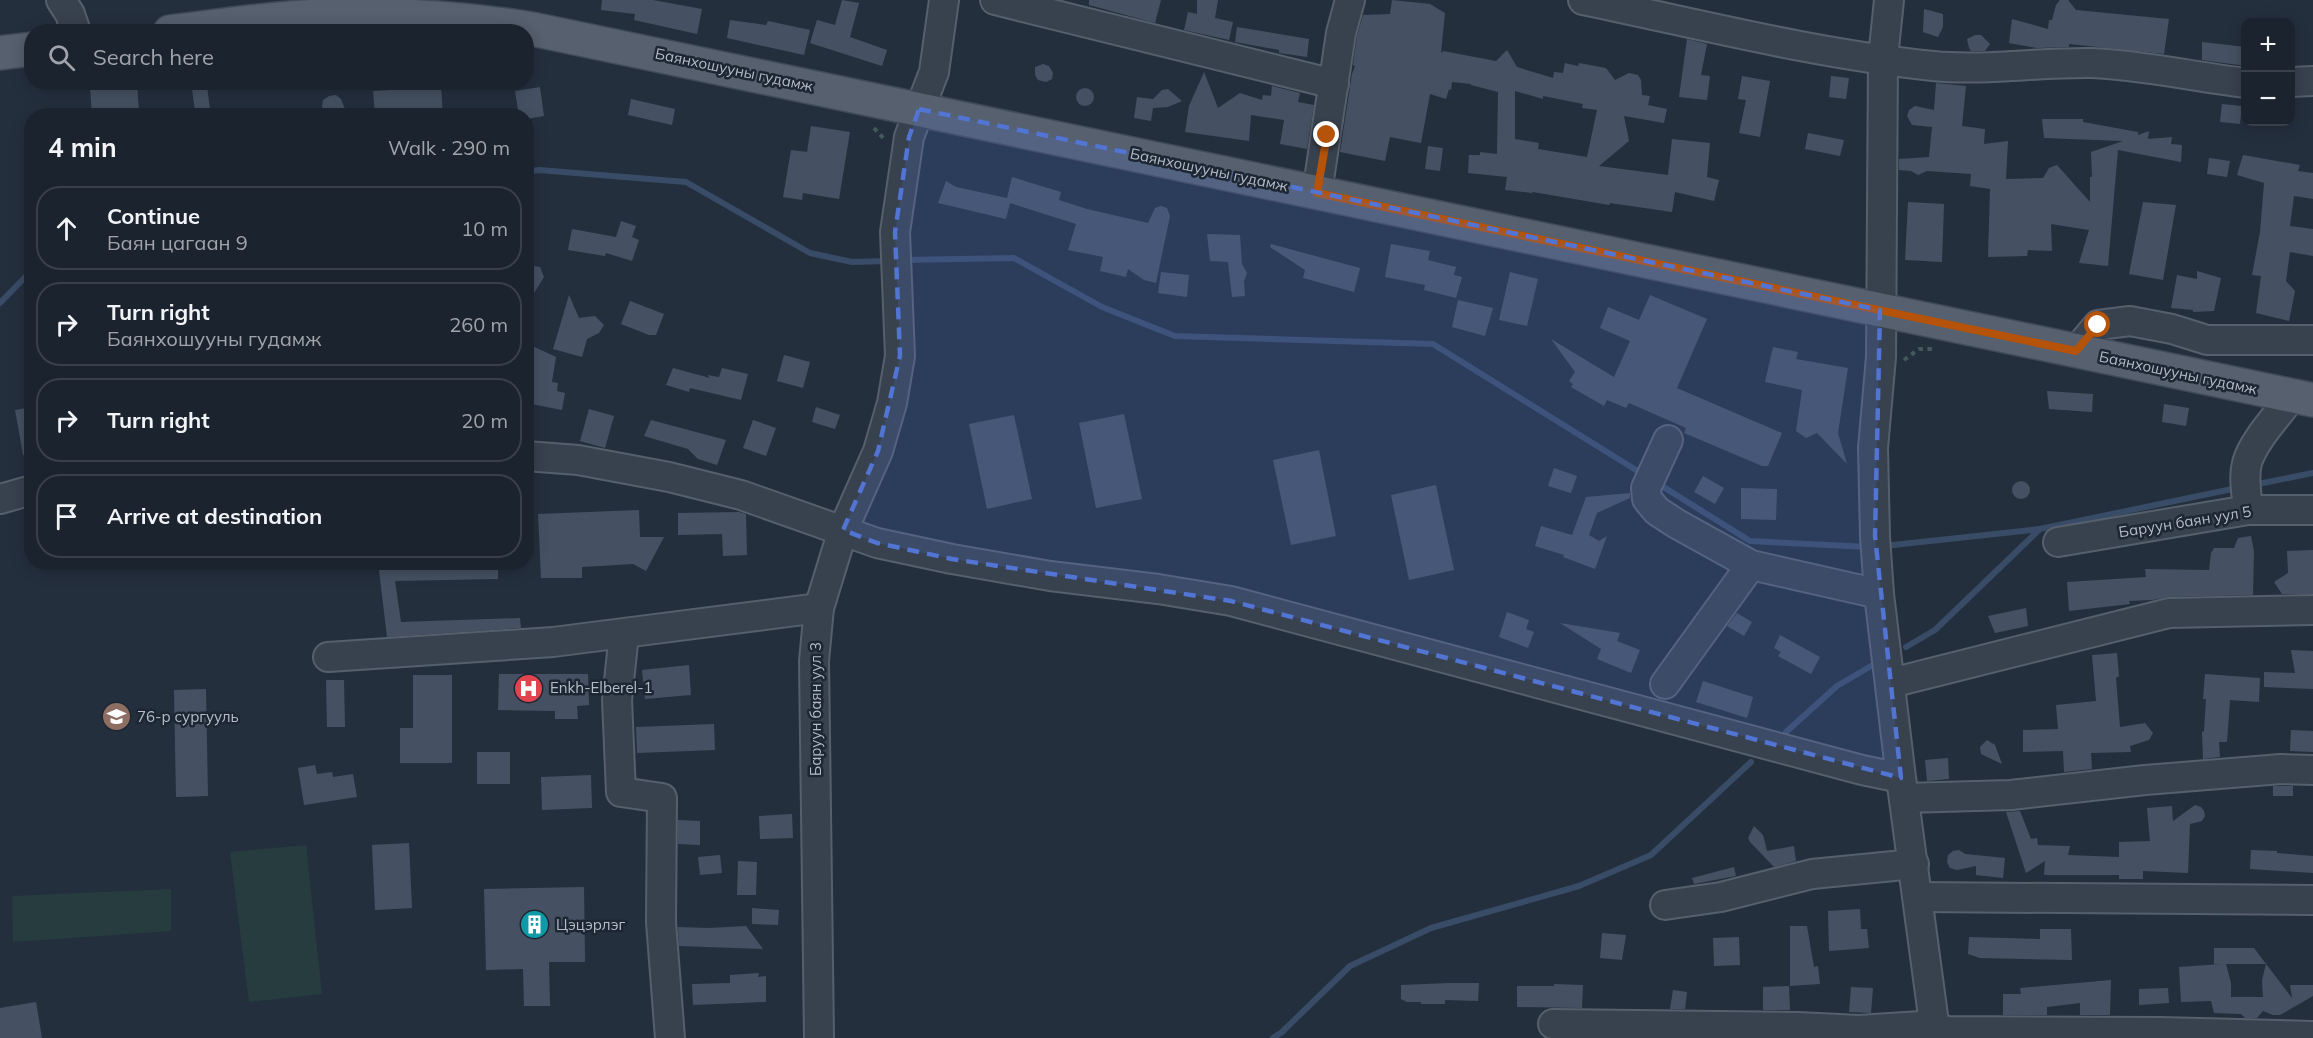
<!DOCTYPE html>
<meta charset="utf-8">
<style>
:root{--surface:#1b232e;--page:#282f3a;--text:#f1f3f6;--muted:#a0a4aa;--line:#39404a}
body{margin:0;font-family:Mulish,sans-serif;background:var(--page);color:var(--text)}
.controls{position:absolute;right:18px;top:18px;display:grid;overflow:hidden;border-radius:12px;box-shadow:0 3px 15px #0003}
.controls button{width:54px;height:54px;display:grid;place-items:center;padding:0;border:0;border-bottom:2px solid var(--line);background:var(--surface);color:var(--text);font:30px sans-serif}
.stop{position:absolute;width:18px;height:18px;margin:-14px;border:4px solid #b45309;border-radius:50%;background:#fff}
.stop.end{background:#b45309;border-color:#fff;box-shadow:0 2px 6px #0008}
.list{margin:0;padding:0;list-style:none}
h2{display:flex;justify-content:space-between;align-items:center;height:78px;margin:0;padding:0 24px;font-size:26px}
h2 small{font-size:20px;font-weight:400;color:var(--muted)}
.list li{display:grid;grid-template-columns:39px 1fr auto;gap:18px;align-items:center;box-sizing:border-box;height:84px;margin:0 12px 12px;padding:0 12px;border:2px solid var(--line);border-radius:24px}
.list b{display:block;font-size:22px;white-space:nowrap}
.list p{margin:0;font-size:20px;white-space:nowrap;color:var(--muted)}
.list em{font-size:20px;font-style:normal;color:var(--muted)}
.icon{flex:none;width:33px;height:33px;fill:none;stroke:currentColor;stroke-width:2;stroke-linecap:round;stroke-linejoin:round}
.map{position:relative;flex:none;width:2313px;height:1038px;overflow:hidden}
.search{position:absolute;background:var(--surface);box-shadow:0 3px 15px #0003;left:24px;top:24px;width:510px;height:66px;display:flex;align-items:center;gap:15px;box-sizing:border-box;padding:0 21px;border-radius:24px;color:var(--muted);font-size:22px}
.panel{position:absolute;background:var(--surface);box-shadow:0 3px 15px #0003;left:24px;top:108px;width:510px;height:462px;border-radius:24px}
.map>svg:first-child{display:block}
.green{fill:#263c3f}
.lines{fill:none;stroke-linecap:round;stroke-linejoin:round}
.stream{stroke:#394c67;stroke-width:6}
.building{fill:#455162;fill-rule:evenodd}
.minor-casing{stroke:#565f6c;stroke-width:32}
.major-casing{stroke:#414a57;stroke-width:36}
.path{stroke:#44595c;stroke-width:4;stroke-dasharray:4.5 4.5;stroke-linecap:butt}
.minor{stroke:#38414e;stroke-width:28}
.major{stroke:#56606e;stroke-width:33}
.route{stroke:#b45309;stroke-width:8}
.marked{fill:#5274d3;fill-opacity:0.2;stroke:#5274d3;stroke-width:4.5;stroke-dasharray:12 8;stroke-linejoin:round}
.labels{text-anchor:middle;stroke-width:5;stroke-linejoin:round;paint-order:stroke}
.street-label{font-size:15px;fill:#b4bcc9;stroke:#1d2633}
.poi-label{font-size:15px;fill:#b4bcc9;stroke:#1d2633;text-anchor:start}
</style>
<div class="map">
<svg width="2313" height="1038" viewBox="0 0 2313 1038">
<rect width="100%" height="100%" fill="#242f3e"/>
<g class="green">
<polygon points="306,845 322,994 249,1002 230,852"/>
<polygon points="171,889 171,931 13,942 12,896"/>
</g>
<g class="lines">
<g class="stream">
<polyline points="526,172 539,170 686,182 810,253 852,262 889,261"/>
<polyline points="903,260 1014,258 1102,307 1175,336 1433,344 1644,475"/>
<polyline points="0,303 32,270"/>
<polyline points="1657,483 1750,541 1868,547"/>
<polyline points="2253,485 2313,473"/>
<polyline points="1884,546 2040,529 2237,488"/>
<polyline points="1906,647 1935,630 2040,529"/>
<polyline points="1786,732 1837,686 1871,666"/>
<polyline points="1273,1038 1282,1032 1350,966 1431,928 1579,886 1651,855 1751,762"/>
</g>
</g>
<g class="building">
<polygon points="602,0 653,0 702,9 697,34 634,20 635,14 601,10"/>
<polygon points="842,0 859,3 850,37 887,50 882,66 810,43 817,20 835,25"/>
<polygon points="1089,0 1161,0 1155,23 1089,5"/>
<polygon points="1197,0 1218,0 1215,18 1233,22 1229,40 1184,30 1188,12 1197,14"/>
<path d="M1392,0l38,4 15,9 -4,40 2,-2 53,10 11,-11 10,17 36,11 1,-6 9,1 2,-10 13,3 1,-3 27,5 9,12 14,-7 9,2 3,5 1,15 8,1 -2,9 19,4 -3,14 -40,-7 5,25 -30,25 69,9 4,-36 38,4 -3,34 12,3 -5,21 -39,-9 -3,20 -62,-9 -1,2 -76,-13 -1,1 -27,-3 2,-13 -39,-4 1,-18h11v-3l17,2 1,-62 -27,-7v-1l-19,-2 -1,8 -2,-1 -3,10 -16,-5 -9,49 -31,-6 -5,24 -45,-9 12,-78 3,-8 -2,-1 4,-29 6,-21 27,-1zM1515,91l28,8v-3l40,8 -1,4 15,2 -10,47 -49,-8 1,-6 -24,-4z"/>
<polygon points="2060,0 2068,0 2076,10 2169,19 2164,54 2069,44 2069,47 2037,48 2009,43 2012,19 2048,29 2049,20 2052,20 2056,5"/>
<polygon points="1924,9 1943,14 1943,27 1938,37 1923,32"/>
<polygon points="730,20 766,25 768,21 810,30 804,55 727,38"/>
<polygon points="1237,27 1309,39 1307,57 1279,53 1279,50 1235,42"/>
<polygon points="1975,35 1981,35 1990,44 1985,51 1971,51 1969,48 1967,39"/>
<polygon points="1687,39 1707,44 1701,75 1710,76 1707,100 1679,97"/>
<polygon points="2202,42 2246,47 2246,66 2202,60"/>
<polygon points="1043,64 1049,66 1053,73 1052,79 1046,82 1038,80 1035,75 1035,67"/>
<polygon points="1204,72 1218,108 1240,93 1262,100 1263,95 1271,96 1272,86 1300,93 1298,102 1314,105 1307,149 1280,144 1284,120 1251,115 1249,141 1185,132 1189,106"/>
<polygon points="1742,76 1770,81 1760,137 1739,133 1746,100 1738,99"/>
<polygon points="1831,76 1849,78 1846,99 1829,97"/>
<polygon points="137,82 139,112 92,116 90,86"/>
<polygon points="1936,83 1966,86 1962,126 1985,129 1984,144 2008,141 2006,179 2043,178 2049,168 2057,165 2090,202 2090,177 2092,177 2091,152 2123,141 2044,138 2042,119 2083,119 2083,122 2138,132 2138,135 2149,131 2148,139 2172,137 2171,144 2182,145 2181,162 2118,150 2108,266 2079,263 2089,230 2051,224 2052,251 2028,250 2027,256 1988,257 1990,189 1970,186 1971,174 1927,171 1918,175 1911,171 1899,170 1899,159 1929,157 1932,127 1912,125 1907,116 1909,110 1915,106 1934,110"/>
<polygon points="207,86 210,109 195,111 192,89"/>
<polygon points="441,87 443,116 375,116 373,91"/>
<polygon points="540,87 544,116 526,119 526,116 519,116 515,91"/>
<circle cx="1085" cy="97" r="9"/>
<polygon points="1168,89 1182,101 1168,107 1153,108 1151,121 1134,118 1137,97 1153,99 1162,90"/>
<polygon points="336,95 341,99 345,109 335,115 328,115 322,107 323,100 329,96"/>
<polygon points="631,99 675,109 672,125 628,115"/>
<polygon points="2222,104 2242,106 2240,124 2220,122"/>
<polygon points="811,126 850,132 839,199 803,193 802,200 783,197 791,150 807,152"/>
<polygon points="1808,133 1844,140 1840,156 1805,149"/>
<polygon points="1428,146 1443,148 1440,171 1425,169"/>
<polygon points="2243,155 2300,165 2298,171 2313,173 2313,199 2294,196 2290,226 2313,229 2313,256 2290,252 2286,281 2295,291 2289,321 2256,313 2261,276 2252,275 2260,232 2264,183 2237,175"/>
<polygon points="2209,158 2230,161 2227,177 2207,174"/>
<polygon points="1012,177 1061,192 1059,200 1087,209 1148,223 1155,208 1161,206 1167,208 1170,216 1156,283 1144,280 1128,269 1126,277 1100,271 1103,257 1068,250 1076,224 1010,203 1006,219 938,203 946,181 956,187 1007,198"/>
<polygon points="1908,202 1944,204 1942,262 1905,260"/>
<polygon points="2143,202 2176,205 2163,280 2129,274"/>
<polygon points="621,221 636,226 632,237 639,240 632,261 606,253 605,256 568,250 572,229 616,237"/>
<polygon points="1207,234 1240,235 1242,264 1247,273 1244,281 1245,296 1232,297 1228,262 1210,261"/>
<polygon points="1271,244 1360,268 1354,292 1303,278 1305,270 1270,247"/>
<polygon points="1391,244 1430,251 1428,260 1456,267 1454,275 1462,277 1456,298 1424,290 1425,285 1385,277"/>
<polygon points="533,266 540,267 544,277 526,306 526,267"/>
<polygon points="2197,271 2221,278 2214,311 2193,312 2193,310 2171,308 2177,275 2197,279"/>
<polygon points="1161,272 1189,275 1187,297 1158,293"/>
<polygon points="1510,272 1538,279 1527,326 1499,320"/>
<polygon points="569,295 579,318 595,316 604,325 599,333 587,339 582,357 553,349"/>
<polygon points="1650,295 1707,319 1677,388 1782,433 1768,466 1762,466 1684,433 1686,428 1629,403 1626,408 1607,400 1604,406 1571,387 1573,384 1569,381 1575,372 1551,339 1614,377 1630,341 1600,328 1608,307 1639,320"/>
<polygon points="1458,300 1493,308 1485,336 1452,327"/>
<polygon points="630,301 664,314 656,335 649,335 621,324"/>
<polygon points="526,343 556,357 552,382 558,383 557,391 565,393 562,410 526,403"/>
<polygon points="1773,347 1798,352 1796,359 1848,368 1838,433 1847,464 1817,433 1806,438 1796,431 1802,390 1765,382"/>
<polygon points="784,355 810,362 803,388 777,381"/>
<polygon points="673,368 710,378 707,375 719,377 722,368 748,374 741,400 690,388 689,392 666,385"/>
<polygon points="2047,391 2093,394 2092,412 2049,409"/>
<polygon points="2164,404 2189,408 2186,426 2162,422"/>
<polygon points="32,407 32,454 23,455 15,410"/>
<polygon points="816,407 840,415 835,429 812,422"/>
<polygon points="589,409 614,416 605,448 580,441"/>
<polygon points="1124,414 1142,499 1096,508 1079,423"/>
<polygon points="1014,415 1032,499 987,509 969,424"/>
<polygon points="651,420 726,440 717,465 698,459 688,449 644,436"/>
<polygon points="753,420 776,428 766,456 743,448"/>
<polygon points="1319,450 1336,536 1291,545 1273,460"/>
<polygon points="1554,468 1577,476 1571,493 1548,486"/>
<polygon points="1703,476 1724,488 1715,504 1694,492"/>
<circle cx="2021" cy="490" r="9"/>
<polygon points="1436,485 1454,570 1409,580 1391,495"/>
<polygon points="1741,488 1777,489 1776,520 1741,519"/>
<polygon points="1630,493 1630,498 1597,513 1589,535 1599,541 1607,536 1595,569 1563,557 1564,555 1535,546 1541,526 1572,535 1586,497"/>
<polygon points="639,510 640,537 664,537 646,571 633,564 582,567 582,578 541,578 538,514"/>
<polygon points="739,512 746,514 747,555 723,556 722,534 678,535 678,513"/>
<polygon points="2251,536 2254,551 2253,595 2168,597 2152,600 2129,601 2130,604 2069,611 2067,582 2146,577 2145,569 2209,570 2211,553 2214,548 2234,548 2238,538"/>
<polygon points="2313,550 2313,594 2282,594 2274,582 2288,573 2287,551"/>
<polygon points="378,562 498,562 498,579 395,581 401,622 520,618 521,628 387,637"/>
<polygon points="2026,608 2028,626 1995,633 1988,616"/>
<polygon points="1507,612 1529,620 1526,629 1534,632 1528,648 1499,637"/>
<polygon points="1737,613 1752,622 1744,636 1727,626"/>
<polygon points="1560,623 1620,633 1617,641 1640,650 1631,673 1597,659 1601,649"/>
<polygon points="1780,635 1820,657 1811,674 1778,656 1781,652 1774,648"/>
<polygon points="2291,650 2313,651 2313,689 2264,687 2264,672 2295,673"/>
<polygon points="2117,653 2119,676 2116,678 2120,727 2145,723 2153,733 2149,740 2130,746 2131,752 2091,753 2092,769 2064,772 2063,751 2023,752 2023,730 2058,729 2056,705 2096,701 2092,655"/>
<polygon points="689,665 691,695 645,699 642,670"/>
<polygon points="499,674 588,674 589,705 577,706 578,719 555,719 555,711 498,710"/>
<polygon points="2205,674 2260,678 2259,702 2230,700 2227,742 2219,742 2220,757 2203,759 2202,732 2204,731 2206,699 2203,699"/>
<polygon points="413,675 452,675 452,763 400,763 400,728 413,728"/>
<polygon points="326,680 344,680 345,727 327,727"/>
<polygon points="1703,681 1753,697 1747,718 1696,702"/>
<polygon points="206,689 208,796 176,797 174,690"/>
<polygon points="714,724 715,750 637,753 636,727"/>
<polygon points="2291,730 2313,731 2313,752 2290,751"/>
<polygon points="1987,740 1995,745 2002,764 1981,754 1980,747"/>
<rect x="477" y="752" width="33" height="32"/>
<polygon points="1948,758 1949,779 1927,781 1925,760"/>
<polygon points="315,765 317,774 332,772 333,777 353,774 357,797 304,805 298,768"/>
<polygon points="591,775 592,808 542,810 541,777"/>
<rect x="2273" y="786" width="20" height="10"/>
<polygon points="2172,806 2173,821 2195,805 2201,807 2204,811 2205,816 2202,821 2190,824 2188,873 2143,871 2143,879 2119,879 2119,875 2044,875 2045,861 2026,873 2006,812 2020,811 2031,839 2037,838 2038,845 2070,846 2068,855 2119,857 2119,842 2150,841 2147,808"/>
<polygon points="792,814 793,838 760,839 759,816"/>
<polygon points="678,820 700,821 700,845 678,844"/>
<polygon points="1754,826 1763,835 1767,851 1794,846 1796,861 1774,867 1750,842 1748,838"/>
<polygon points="409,843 412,908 375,910 372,845"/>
<polygon points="1959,850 1965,854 2005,858 2003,878 1976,875 1976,866 1957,870 1950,868 1947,862 1948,855 1953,851"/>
<polygon points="2251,850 2277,851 2277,853 2313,856 2313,873 2250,869"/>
<polygon points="720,855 722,873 700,875 698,857"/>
<polygon points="738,861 757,862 756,895 737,895"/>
<polygon points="1734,867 1736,876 1694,884 1692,878"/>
<polygon points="584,887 585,962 549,962 550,1006 524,1006 523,969 486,970 484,889"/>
<polygon points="752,908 779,910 778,925 752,924"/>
<polygon points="1860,909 1861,929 1867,929 1869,948 1829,951 1828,911"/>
<polygon points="746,926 763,949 679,946 678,927 709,928"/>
<polygon points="1790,926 1807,926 1814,967 1818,966 1820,984 1790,986"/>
<polygon points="2040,929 2071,929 2072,960 1980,958 1968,954 1969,937 2040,939"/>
<polygon points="1602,933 1626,935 1622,960 1600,958"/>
<polygon points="1739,937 1740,965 1714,966 1713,938"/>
<path d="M2214,948h40l38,50 -2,-13h23v11l-33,19h-7l-10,-4 -6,7h-12l-4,-4 -27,-1 -3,-12 -30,1 -2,-35 42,-3h-7zM2226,964h40l-4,16 1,17h-32v-14z"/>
<polygon points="759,973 758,977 766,976 766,1002 693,1005 692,984 730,983 730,975"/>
<polygon points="2111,980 2110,1015 2080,1015 2080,1003 2047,1007 2047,1015 2003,1015 2003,994 2021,994 2020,988"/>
<polygon points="1449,983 1479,983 1478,1001 1445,1000 1445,1004 1421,1004 1421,1002 1407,1002 1401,999 1401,985"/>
<polygon points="1554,984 1583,985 1582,1008 1517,1007 1517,986 1554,986"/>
<polygon points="1789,986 1790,1010 1763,1010 1763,987"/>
<polygon points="1851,987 1873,988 1871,1013 1849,1012"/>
<polygon points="2168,988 2169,1003 2139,1005 2139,989"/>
<polygon points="1673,990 1687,992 1685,1009 1670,1009"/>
<polygon points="36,1002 42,1038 0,1038 0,1008"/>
</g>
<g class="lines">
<defs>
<g id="minor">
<polyline points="61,0 70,14 76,32"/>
<polyline points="995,0 1334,84"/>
<path d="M1583,0c116,24 232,54 350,66 53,5 106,-4 159,-3 52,2 102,14 154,20"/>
<polyline points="1889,0 1883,58 1881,357 1873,448 1875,536 1879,594 1901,778 1936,1038"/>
<polyline points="2290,82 2313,81"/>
<polyline points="1317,193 1341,33 1350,0"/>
<polyline points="2076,351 2098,325 2130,321 2172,329 2207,340 2313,340"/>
<polyline points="1668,440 1646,488 1647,499 1657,511 1677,524 1751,565"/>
<polyline points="526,456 578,460 669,477 741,495 877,543 952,559 1050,576 1158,589 1231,601 1862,770 1901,778"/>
<polyline points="0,499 32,490"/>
<path d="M2248,510c-1,-15 -5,-32 -1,-47 6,-22 32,-49 45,-67"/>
<polyline points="2058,542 2248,510 2313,510"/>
<polyline points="624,634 617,700 621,792 662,798 661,922 670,1038"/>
<polyline points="328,657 553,642 819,608"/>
<polyline points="1891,683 2169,613 2313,610"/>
<polyline points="1665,684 1751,565 1879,594"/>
<polyline points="1905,798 2011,795 2145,780 2281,769 2313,770"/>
<polyline points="1918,897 2313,900"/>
<polyline points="1665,905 1721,897 1812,874 1914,864"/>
<polyline points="1553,1024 1798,1027 1859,1030 1921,1026 1948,1031 2161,1032 2313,1036"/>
<polyline points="819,1038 814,661 819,608 843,530 878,451 892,403 900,356 895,232 909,137 934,72 944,0"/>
</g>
<g id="major">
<path d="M170,32c50,-6 100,-14 151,-16 71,-3 141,2 211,13l1781,371"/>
<polyline points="0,53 32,49"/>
</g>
</defs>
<use href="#minor" class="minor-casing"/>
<use href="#major" class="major-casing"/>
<g class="path">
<polyline points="874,128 885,140"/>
<polyline points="1904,360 1919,349 1934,349"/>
</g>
<use href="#minor" class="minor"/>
<use href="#major" class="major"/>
</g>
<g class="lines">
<polyline class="route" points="1327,135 1317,193 2076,351 2098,325"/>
</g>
<path class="marked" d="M919,109l961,201 -5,226 26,242 -670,-177 -279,-42 -75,-16 -34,-13 35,-79 22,-95 -5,-124 14,-95z"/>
<defs>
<symbol id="hospital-disc" viewBox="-11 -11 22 22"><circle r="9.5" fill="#e0444e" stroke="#1d2633"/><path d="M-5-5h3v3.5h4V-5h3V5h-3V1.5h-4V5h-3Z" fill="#fff"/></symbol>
<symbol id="school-disc" viewBox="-11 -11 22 22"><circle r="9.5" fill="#8d6e63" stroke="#1d2633"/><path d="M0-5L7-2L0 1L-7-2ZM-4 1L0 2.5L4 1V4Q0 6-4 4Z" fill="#fff"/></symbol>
<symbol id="building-disc" viewBox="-11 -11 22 22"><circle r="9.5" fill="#0f9aa8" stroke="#1d2633"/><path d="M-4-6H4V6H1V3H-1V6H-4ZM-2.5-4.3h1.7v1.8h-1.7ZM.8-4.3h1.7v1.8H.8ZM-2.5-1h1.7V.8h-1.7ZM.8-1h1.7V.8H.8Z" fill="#fff"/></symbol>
</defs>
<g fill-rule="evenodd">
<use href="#hospital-disc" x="512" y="672" width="33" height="33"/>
<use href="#school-disc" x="100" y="700" width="33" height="33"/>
<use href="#building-disc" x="518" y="908" width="33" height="33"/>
</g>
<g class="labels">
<g class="street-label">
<text transform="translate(734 70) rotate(12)" y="5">Баянхошууны гудамж</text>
<text transform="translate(1209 170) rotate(12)" y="5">Баянхошууны гудамж</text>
<text transform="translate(2178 373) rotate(12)" y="5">Баянхошууны гудамж</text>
<text transform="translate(2185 522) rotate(-9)" y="5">Баруун баян уул 5</text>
<text transform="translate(816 709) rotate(-90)" y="5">Баруун баян уул 3</text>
</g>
<g class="poi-label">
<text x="550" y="693">Enkh-Elberel-1</text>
<text x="137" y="722">76-р сургууль</text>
<text x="556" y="930">Цэцэрлэг</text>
</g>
</g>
</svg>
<div class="controls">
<button>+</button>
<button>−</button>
</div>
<div class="stop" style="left:2098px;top:325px"></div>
<div class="stop end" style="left:1327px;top:135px"></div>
<div class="search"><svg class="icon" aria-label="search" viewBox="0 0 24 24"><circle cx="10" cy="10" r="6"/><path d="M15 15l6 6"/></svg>Search here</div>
<section class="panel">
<h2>4 min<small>Walk · 290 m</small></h2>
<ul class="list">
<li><svg class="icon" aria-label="ahead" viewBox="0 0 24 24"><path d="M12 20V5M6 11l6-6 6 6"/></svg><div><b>Continue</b><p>Баян цагаан 9</p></div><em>10 m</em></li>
<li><svg class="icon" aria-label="right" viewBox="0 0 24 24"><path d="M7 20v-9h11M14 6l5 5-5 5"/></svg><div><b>Turn right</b><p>Баянхошууны гудамж</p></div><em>260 m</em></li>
<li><svg class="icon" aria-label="right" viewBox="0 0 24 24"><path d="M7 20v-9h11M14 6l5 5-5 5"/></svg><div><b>Turn right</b></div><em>20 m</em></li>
<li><svg class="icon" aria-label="arrive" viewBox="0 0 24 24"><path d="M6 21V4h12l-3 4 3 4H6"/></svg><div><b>Arrive at destination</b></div></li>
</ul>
</section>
</div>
